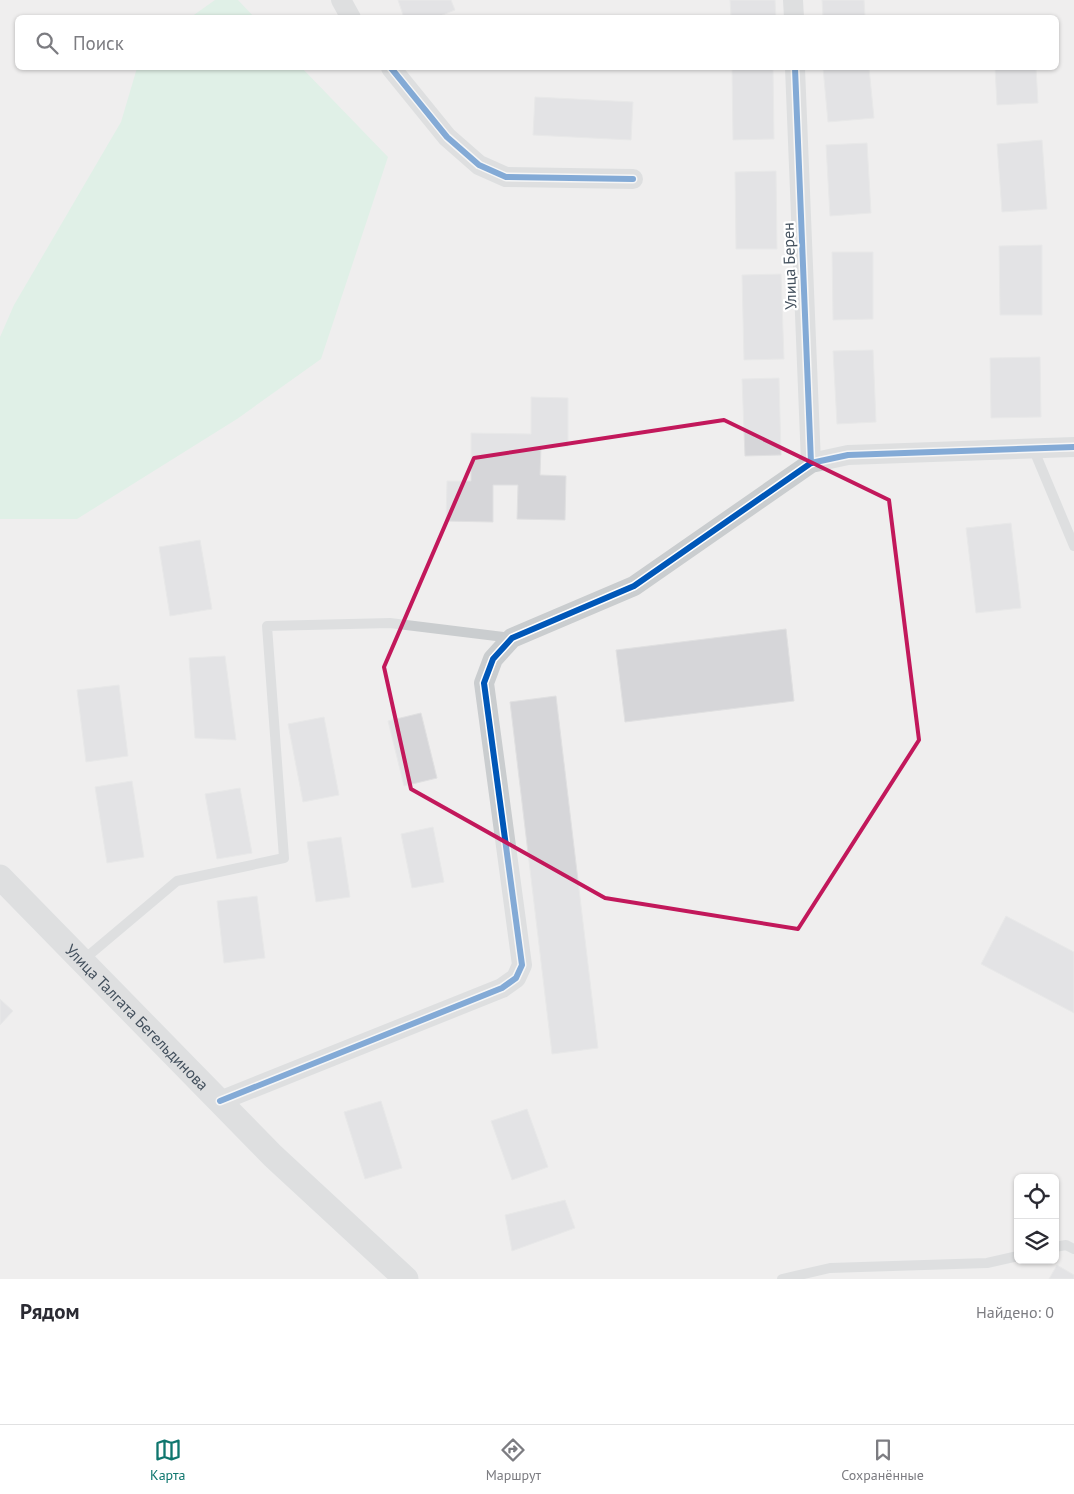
<!DOCTYPE html>
<html lang="ru">
<meta charset="utf-8">
<style>
:root{--surface:#fff;--page:#f7f7f7;--text:#2b2b33;--muted:#7c7c81;--line:#e1e1e2;--accent:#0f766e}
body{margin:0;font-family:"PT Sans",sans-serif;background:var(--page);color:var(--text)}
.controls{position:absolute;right:15px;bottom:15px;display:grid;overflow:hidden;border-radius:8px;box-shadow:0 1px 4px #0004}
.controls button{width:45px;height:45px;display:grid;place-items:center;padding:0;border:0;border-bottom:1px solid var(--line);background:var(--surface);color:var(--text);font:25px sans-serif}
.list{margin:0;padding:0;list-style:none}
h2{display:flex;justify-content:space-between;align-items:center;height:65px;margin:0;padding:0 20px;font-size:21px}
h2 small{font-size:16px;font-weight:400;color:var(--muted)}
.icon{flex:none;width:28px;height:28px;fill:none;stroke:currentColor;stroke-width:2;stroke-linecap:round;stroke-linejoin:round}
.map{position:relative;flex:none;width:1074px;height:1279px;overflow:hidden}
.search{position:absolute;background:var(--surface);box-shadow:0 1px 4px #0004;left:15px;right:15px;top:15px;height:55px;display:flex;align-items:center;gap:12px;box-sizing:border-box;padding:0 18px;border-radius:8px;color:var(--muted);font-size:19px}
.sheet{height:145px;background:var(--surface)}
nav{display:flex;justify-content:space-around;align-items:center;box-sizing:border-box;height:70px;border-top:1px solid var(--line);background:var(--surface);font-size:14px;color:var(--muted)}
nav a{display:grid;justify-items:center;gap:2px}
nav .on{color:var(--accent)}
.map>svg:first-child{display:block}
.green{fill:#cff1dd}
.building{fill:#d6d6d9;stroke:#e0e0e1}
.lines{fill:none;stroke-linecap:round;stroke-linejoin:round}
.service{stroke:#cacdcf;stroke-width:10}
.minor{stroke:#cacdcf;stroke-width:20}
.tertiary{stroke:#cacdcf;stroke-width:25}
.cycleway-casing{stroke:#fff;stroke-width:9}
.cycleway{stroke:#0057b8;stroke-width:6}
.marked{fill:none;stroke:#c2185b;stroke-width:4;stroke-linejoin:round}
.labels{text-anchor:middle;stroke-width:4.5;stroke-linejoin:round;paint-order:stroke}
.street-label{font-size:16px;fill:#43505d;stroke:#fff}
</style>
<div class="map">
<svg width="1074" height="1279" viewBox="0 0 1074 1279">
<rect width="100%" height="100%" fill="#efeeee"/>
<g class="green">
<polygon points="215,0 238,0 254,17 191,17"/>
<polygon points="137,68 302,68 388,157 321,359 237,419 77,519 0,519 0,337 14,305 121,122"/>
</g>
<g class="building">
<polygon points="398,0 451,0 455,10 435,18 404,18"/>
<polygon points="730,0 775,0 776,18 731,18"/>
<polygon points="822,0 864,0 865,16 823,18"/>
<polygon points="732,68 773,68 774,139 733,140"/>
<polygon points="823,68 869,68 874,118 828,122"/>
<polygon points="995,68 1036,68 1038,103 997,105"/>
<polygon points="535,97 633,102 631,140 533,135"/>
<polygon points="1042,140 1047,209 1002,212 997,144"/>
<polygon points="867,143 871,213 830,216 826,145"/>
<polygon points="776,171 777,249 736,249 735,172"/>
<polygon points="1042,245 1042,315 1000,315 999,246"/>
<polygon points="832,252 873,252 873,319 833,320"/>
<polygon points="781,274 784,359 744,360 742,275"/>
<polygon points="873,350 876,422 837,424 833,351"/>
<polygon points="1040,357 1041,417 991,418 990,358"/>
<polygon points="779,378 781,455 745,456 742,379"/>
<polygon points="531,397 568,398 568,446 541,446 540,475 566,476 565,520 517,519 518,485 493,485 493,522 446,521 447,481 471,481 471,433 531,434"/>
<polygon points="1011,523 1021,608 976,613 966,528"/>
<polygon points="200,540 212,609 170,616 159,547"/>
<polygon points="786,629 794,701 625,722 616,650"/>
<polygon points="225,656 236,740 195,738 189,658"/>
<polygon points="119,685 128,756 86,762 77,690"/>
<polygon points="556,696 598,1048 552,1054 510,702"/>
<polygon points="421,713 437,778 404,786 388,721"/>
<polygon points="324,717 339,795 303,802 288,724"/>
<polygon points="132,781 144,857 107,863 95,787"/>
<polygon points="240,788 252,853 217,859 205,794"/>
<polygon points="433,827 444,882 412,888 401,834"/>
<polygon points="341,837 350,897 316,902 307,842"/>
<polygon points="257,896 265,958 224,963 217,901"/>
<polygon points="1006,916 1074,952 1074,1013 981,964"/>
<polygon points="0,999 13,1011 0,1025"/>
<polygon points="381,1101 402,1168 365,1179 344,1112"/>
<polygon points="527,1109 548,1167 512,1180 491,1121"/>
<polygon points="565,1200 575,1228 512,1251 505,1215"/>
<polygon points="1057,1265 1074,1275 1074,1279 1049,1279"/>
</g>
<g class="lines">
<g class="service">
<polyline points="1033,448 1074,546"/>
<polyline points="82,961 177,881 284,858 267,626 390,623 512,638"/>
<polyline points="1055,1247 1066,1245 1074,1249"/>
<polyline points="782,1279 830,1268 987,1263 1018,1256"/>
</g>
<g class="minor">
<polyline points="341,0 351,18"/>
<polyline points="793,0 794,18"/>
<polyline points="391,68 447,137 479,165 506,177 633,179"/>
<polyline points="795,68 811,463"/>
<polyline points="220,1101 502,988 516,978 522,965 484,683 493,659 512,638 634,586 811,463 848,455 1074,447"/>
</g>
<path class="tertiary" id="s1" d="M0,877l273,279 133,123"/>
<defs>
<g id="cycleway">
<polyline points="391,68 447,137 479,165 506,177 633,179"/>
<polyline points="795,68 811,463"/>
<polyline points="220,1101 502,988 516,978 522,965 484,683 493,659 512,638 634,586 811,463 848,455 1074,447"/>
</g>
</defs>
<use href="#cycleway" class="cycleway-casing"/>
<use href="#cycleway" class="cycleway"/>
</g>
<path d="M0 0H1074V1279H0ZM724,420l165,80 30,240 -121,189 -193,-31 -194,-109 -27,-122 90,-209z" fill="#efeeee" fill-opacity=".55" fill-rule="evenodd"/>
<path class="marked" d="M724,420l165,80 30,240 -121,189 -193,-31 -194,-109 -27,-122 90,-209z"/>
<g class="labels">
<g class="street-label">
<text transform="translate(789 266) rotate(-92)" y="6">Улица Берен</text>
<text dy="6" stroke="none"><textPath href="#s1" startOffset="196">Улица Талгата Бегельдинова</textPath></text>
</g>
</g>
</svg>
<div class="controls">
<button><svg class="icon" aria-label="locate" viewBox="0 0 24 24"><circle cx="12" cy="12" r="6"/><path d="M12 2v4M12 18v4M2 12h4M18 12h4"/></svg></button>
<button><svg class="icon" aria-label="layers" viewBox="0 0 24 24"><path d="M12 4l9 5-9 5-9-5zM3 14l9 5 9-5"/></svg></button>
</div>
<div class="search"><svg class="icon" aria-label="search" viewBox="0 0 24 24"><circle cx="10" cy="10" r="6"/><path d="M15 15l6 6"/></svg>Поиск</div>
</div>
<section class="sheet">
<h2>Рядом<small>Найдено: 0</small></h2>
<ul class="list">
</ul>
</section>
<nav>
<a class="on"><svg class="icon" aria-label="map" viewBox="0 0 24 24"><path d="M3 6l6-2 6 2 6-2v14l-6 2-6-2-6 2zM9 4v14M15 6v14"/></svg>Карта</a>
<a><svg class="icon" aria-label="directions" viewBox="0 0 24 24"><path d="M12 3l9 9-9 9-9-9zM9 14v-3h6M13 9l2 2-2 2"/></svg>Маршрут</a>
<a><svg class="icon" aria-label="saved" viewBox="0 0 24 24"><path d="M7 4h10v16l-5-4-5 4z"/></svg>Сохранённые</a>
</nav>
